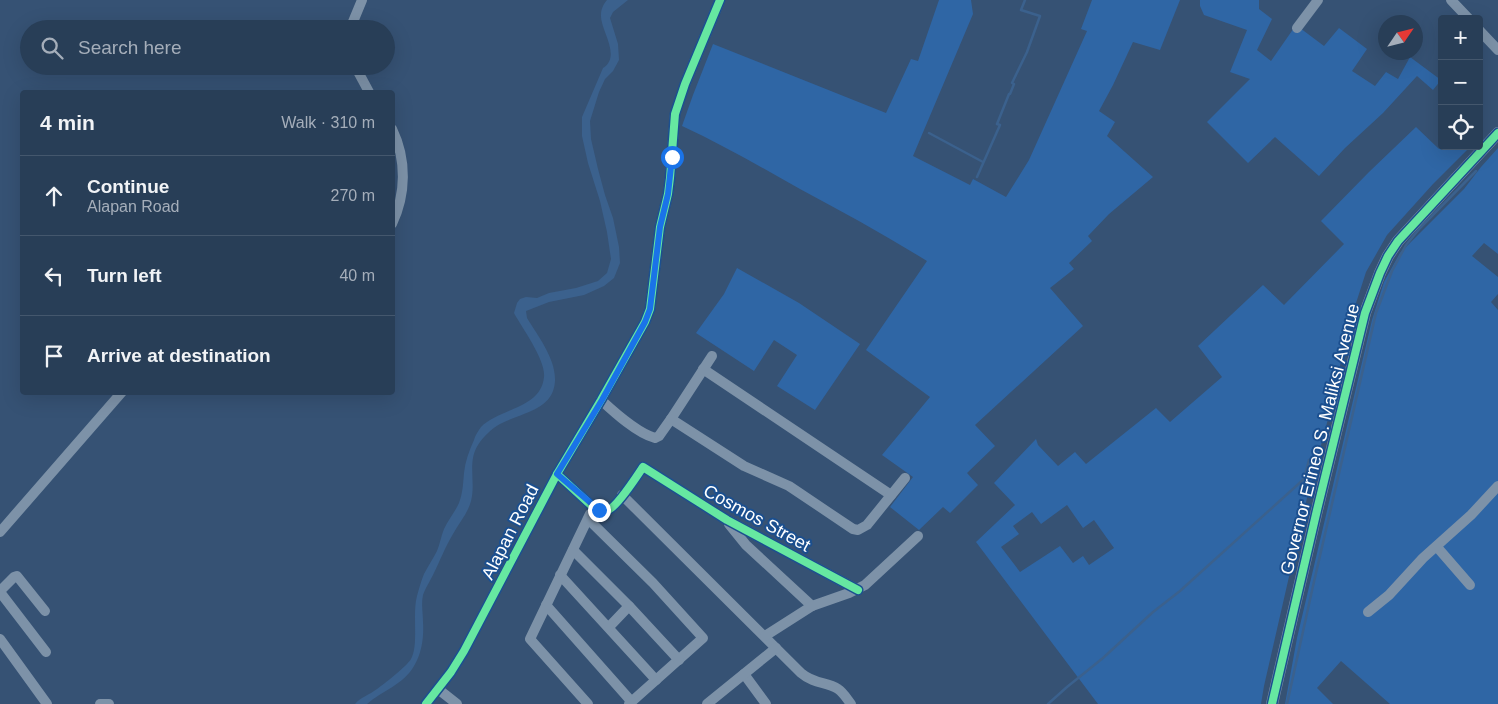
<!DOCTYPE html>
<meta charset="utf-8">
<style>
:root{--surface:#283e57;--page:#30455d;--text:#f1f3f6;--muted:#a5aeba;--line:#44576d}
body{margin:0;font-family:Helvetica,sans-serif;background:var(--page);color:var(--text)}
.controls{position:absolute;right:15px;top:15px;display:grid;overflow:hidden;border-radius:5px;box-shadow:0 5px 20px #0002}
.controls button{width:45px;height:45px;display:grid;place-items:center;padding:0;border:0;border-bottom:1px solid var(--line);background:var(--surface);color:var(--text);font:25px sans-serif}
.compass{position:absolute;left:1378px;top:15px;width:45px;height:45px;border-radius:50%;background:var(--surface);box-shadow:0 5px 20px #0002;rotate:55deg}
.stop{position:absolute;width:15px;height:15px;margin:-11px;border:4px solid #1a73e8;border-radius:50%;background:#fff}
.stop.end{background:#1a73e8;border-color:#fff;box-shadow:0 1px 5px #0008}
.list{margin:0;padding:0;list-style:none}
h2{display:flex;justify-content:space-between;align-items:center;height:65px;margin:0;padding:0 20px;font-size:21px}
h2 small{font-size:16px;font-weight:400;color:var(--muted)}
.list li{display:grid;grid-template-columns:32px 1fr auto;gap:15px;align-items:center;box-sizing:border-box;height:80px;padding:0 20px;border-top:1px solid var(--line)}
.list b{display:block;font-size:19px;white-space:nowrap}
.list p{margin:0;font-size:16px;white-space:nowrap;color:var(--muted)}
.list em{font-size:16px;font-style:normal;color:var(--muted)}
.icon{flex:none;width:28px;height:28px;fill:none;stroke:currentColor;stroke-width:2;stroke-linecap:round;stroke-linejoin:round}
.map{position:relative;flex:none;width:1498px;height:704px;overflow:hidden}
.search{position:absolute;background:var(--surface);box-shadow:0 5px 20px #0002;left:20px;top:20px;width:375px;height:55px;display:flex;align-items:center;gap:12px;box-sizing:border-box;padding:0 18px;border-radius:28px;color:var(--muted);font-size:19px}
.panel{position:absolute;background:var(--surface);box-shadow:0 5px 20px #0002;left:20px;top:90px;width:375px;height:305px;border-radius:5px}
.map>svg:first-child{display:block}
.green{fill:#2f66a5;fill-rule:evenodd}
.water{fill:#3b618d}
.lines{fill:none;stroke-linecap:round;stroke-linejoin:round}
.stream{stroke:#3b618d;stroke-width:2.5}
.minor{stroke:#7d92a8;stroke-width:10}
.major{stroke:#7d8ea7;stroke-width:12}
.cycleway-casing{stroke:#1b4f8f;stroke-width:11}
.cycleway{stroke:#66e7a1;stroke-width:8}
.route{stroke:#1a73e8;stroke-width:6}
.labels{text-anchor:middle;stroke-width:4;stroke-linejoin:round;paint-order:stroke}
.street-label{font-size:18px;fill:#fff;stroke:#1b4f8f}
</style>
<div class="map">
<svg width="1498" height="704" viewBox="0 0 1498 704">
<rect width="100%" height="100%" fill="#365274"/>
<g class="green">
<path d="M939,0h32l2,14 -60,142 57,29 3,-6 33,18 23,-37 58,-129 -6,-2 11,-29h88l-20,50 -27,-8 -20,43 -14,26 16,11 -8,14 46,41 -44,37 -21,22 4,5 -23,22 5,6 -24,19 33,38 -108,99 20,21 -28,27 11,12 -28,28 -7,-6 -24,23 -29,-23 23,-30 -31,-22 48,-58 -64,-47 61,-89c-42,-26 -84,-49 -127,-72 -39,-22 -77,-44 -118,-63l11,-31 20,-51 173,69 25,-54 7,2z"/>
<polygon points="1200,0 1259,0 1259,9 1272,19 1257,50 1271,61 1296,25 1324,46 1339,28 1367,49 1352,71 1375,86 1386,72 1398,79 1410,57 1441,80 1433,90 1417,76 1383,113 1345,148 1319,176 1275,137 1248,163 1207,122 1250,79 1230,72 1247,30 1204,15 1200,6"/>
<path d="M1416,127l23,22 3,-3h23l3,3 -35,35 -46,51 -21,37 -18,56 -16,76 -25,94 -43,188 -3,18h-163l-122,-162 39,-37 -21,-22 42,-44 2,6 20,21 17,-14 11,12 70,-56 14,14 52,-45 -24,-31 65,-61 21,20 60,-61 -23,-23 48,-49zM1067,505l16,23 11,-8 20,28 -25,17 -6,-9 -10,7 -13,-17 -40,26 -19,-25 18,-13 -6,-8 19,-14 9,12z"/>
<polygon points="1498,148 1498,254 1484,243 1472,256 1498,277 1498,294 1491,302 1498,310 1498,704 1390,704 1341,661 1317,688 1333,704 1285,704 1297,638 1372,320 1384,282 1400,253 1464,189 1481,167"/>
<polygon points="737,268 799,303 860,344 815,410 777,386 797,355 774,340 754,371 696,333 724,294"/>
</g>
<path class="water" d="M607,0h21l-15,12 -3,6 8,26 1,16 -6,11 -8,8 -6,13 -9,29 1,18 7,30 7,26 8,23 6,29 1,16 -6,15 -10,8 -20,9 -35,7 -23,9 1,7c12,20 35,48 26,73 -7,20 -37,24 -53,33 -9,5 -17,13 -22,21 -11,17 -2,37 -7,56 -3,12 -12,22 -18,33 -8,13 -13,27 -20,41 -3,6 -8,14 -10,20 -2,9 0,18 0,27 1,14 -1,31 -9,44 -10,18 -32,25 -47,38h-12c6,-7 14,-9 22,-15 7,-5 30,-23 34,-30 8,-14 1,-45 6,-63 2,-7 4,-15 7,-22 4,-8 9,-15 13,-23 3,-7 4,-15 7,-22 4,-9 11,-17 15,-26 4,-11 4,-19 5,-30 1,-11 5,-22 10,-33 1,-4 4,-9 7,-13 18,-19 60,-18 63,-50 2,-17 -22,-49 -30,-64l3,-10 3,-4 6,-2 11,1 12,-5 27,-5 22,-7 9,-8 4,-14 -4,-27 -7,-31 -12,-38 -6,-27v-19l21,-49c19,-12 -3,-38 -2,-53 0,-6 2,-10 6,-15z"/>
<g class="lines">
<g class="stream">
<polyline points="929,133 983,162"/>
<polyline points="977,177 1000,125 997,124 1009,94 1010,94 1014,84 1012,83 1027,52 1040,16 1021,10 1025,0"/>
<polyline points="1048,704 1067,687 1103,658 1153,612 1180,591 1304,479 1309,460 1315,457"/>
<polyline points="1287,704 1313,586 1376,313 1392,271 1406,245 1420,228 1476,171"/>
</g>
<g class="minor">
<polyline points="1451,0 1469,19"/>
<polyline points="1297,28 1318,0"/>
<polyline points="350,29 362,0"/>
<polyline points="1479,30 1498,50"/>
<polyline points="355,66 369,92"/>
<path d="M392,129c15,31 14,65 0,95"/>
<polyline points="703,369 891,495"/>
<path d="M601,400c14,13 36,33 54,38l4,-2 12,-17 41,-63"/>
<polyline points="671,419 744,466 789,486 853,529 858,530 867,525 905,478"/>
<path d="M557,474l36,33c5,3 9,5 15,3 9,-3 29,-34 35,-43l84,53 131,70"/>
<path d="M622,495l179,178c14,12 26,8 37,16 5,3 9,10 13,15"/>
<polyline points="588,519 653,583 703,638 629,704"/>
<polyline points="729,524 746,545 812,606"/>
<polyline points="0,532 122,392"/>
<polyline points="1437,547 1470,585"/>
<polyline points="573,550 629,606 679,660"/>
<polyline points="560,575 656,680"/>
<polyline points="0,591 14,577 17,576 45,611"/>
<polyline points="0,592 46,652"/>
<polyline points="546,605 631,701"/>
<polyline points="1368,612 1389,595 1423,558 1471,515 1498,486"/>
<polyline points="609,627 629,606"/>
<polyline points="765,636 812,606 849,593 865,585 918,536"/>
<polyline points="0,639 47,704"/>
<polyline points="744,674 766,704"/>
<polyline points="438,689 457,704"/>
<polyline points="100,704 109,704"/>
<polyline points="426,704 451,672 464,651 557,474 601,400 645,322 650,309 660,227 668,194 670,178 675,114 685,84 720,0"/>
<polyline points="588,704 530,639 590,514"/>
<polyline points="707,704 776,648"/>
</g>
<polyline class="major" points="1272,704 1317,510 1365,313 1380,273 1388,256 1398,241 1498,133"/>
<defs>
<g id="cycleway">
<path d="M557,474l36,33c5,3 9,5 15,3 9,-3 29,-34 35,-43l84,53 131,70"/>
<polyline points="426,704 451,672 464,651 557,474 601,400 645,322 650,309 660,227 668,194 670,178 675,114 685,84 720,0"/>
<polyline points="1272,704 1317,510 1365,313 1380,273 1388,256 1398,241 1498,133"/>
</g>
</defs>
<use href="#cycleway" class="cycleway-casing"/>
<use href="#cycleway" class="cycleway"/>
</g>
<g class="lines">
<polyline class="route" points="599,510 557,474 602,400 645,322 650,309 660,227 668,194 672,157"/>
</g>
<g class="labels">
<g class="street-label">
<text transform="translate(1320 439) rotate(-76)" y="6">Governor Erineo S. Maliksi Avenue</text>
<text transform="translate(757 518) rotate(29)" y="6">Cosmos Street</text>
<text transform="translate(510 532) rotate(-63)" y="6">Alapan Road</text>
</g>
</g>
</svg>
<div class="controls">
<button>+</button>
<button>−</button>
<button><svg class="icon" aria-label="locate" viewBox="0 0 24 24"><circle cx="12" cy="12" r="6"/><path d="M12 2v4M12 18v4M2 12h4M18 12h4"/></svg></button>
</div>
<svg class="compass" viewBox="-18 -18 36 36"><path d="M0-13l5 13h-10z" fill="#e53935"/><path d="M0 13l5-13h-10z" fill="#a5aeba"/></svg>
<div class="stop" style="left:672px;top:157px"></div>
<div class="stop end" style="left:599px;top:510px"></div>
<div class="search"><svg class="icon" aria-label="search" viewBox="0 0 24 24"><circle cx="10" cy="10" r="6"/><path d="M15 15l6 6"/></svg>Search here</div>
<section class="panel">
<h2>4 min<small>Walk · 310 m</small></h2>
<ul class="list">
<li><svg class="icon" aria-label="ahead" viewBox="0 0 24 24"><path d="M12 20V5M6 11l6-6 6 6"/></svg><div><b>Continue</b><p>Alapan Road</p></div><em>270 m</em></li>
<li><svg class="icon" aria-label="left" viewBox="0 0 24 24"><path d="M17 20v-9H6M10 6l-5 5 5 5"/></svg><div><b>Turn left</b></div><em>40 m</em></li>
<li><svg class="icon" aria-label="arrive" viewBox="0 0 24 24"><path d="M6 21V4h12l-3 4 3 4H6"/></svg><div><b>Arrive at destination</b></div></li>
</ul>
</section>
</div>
